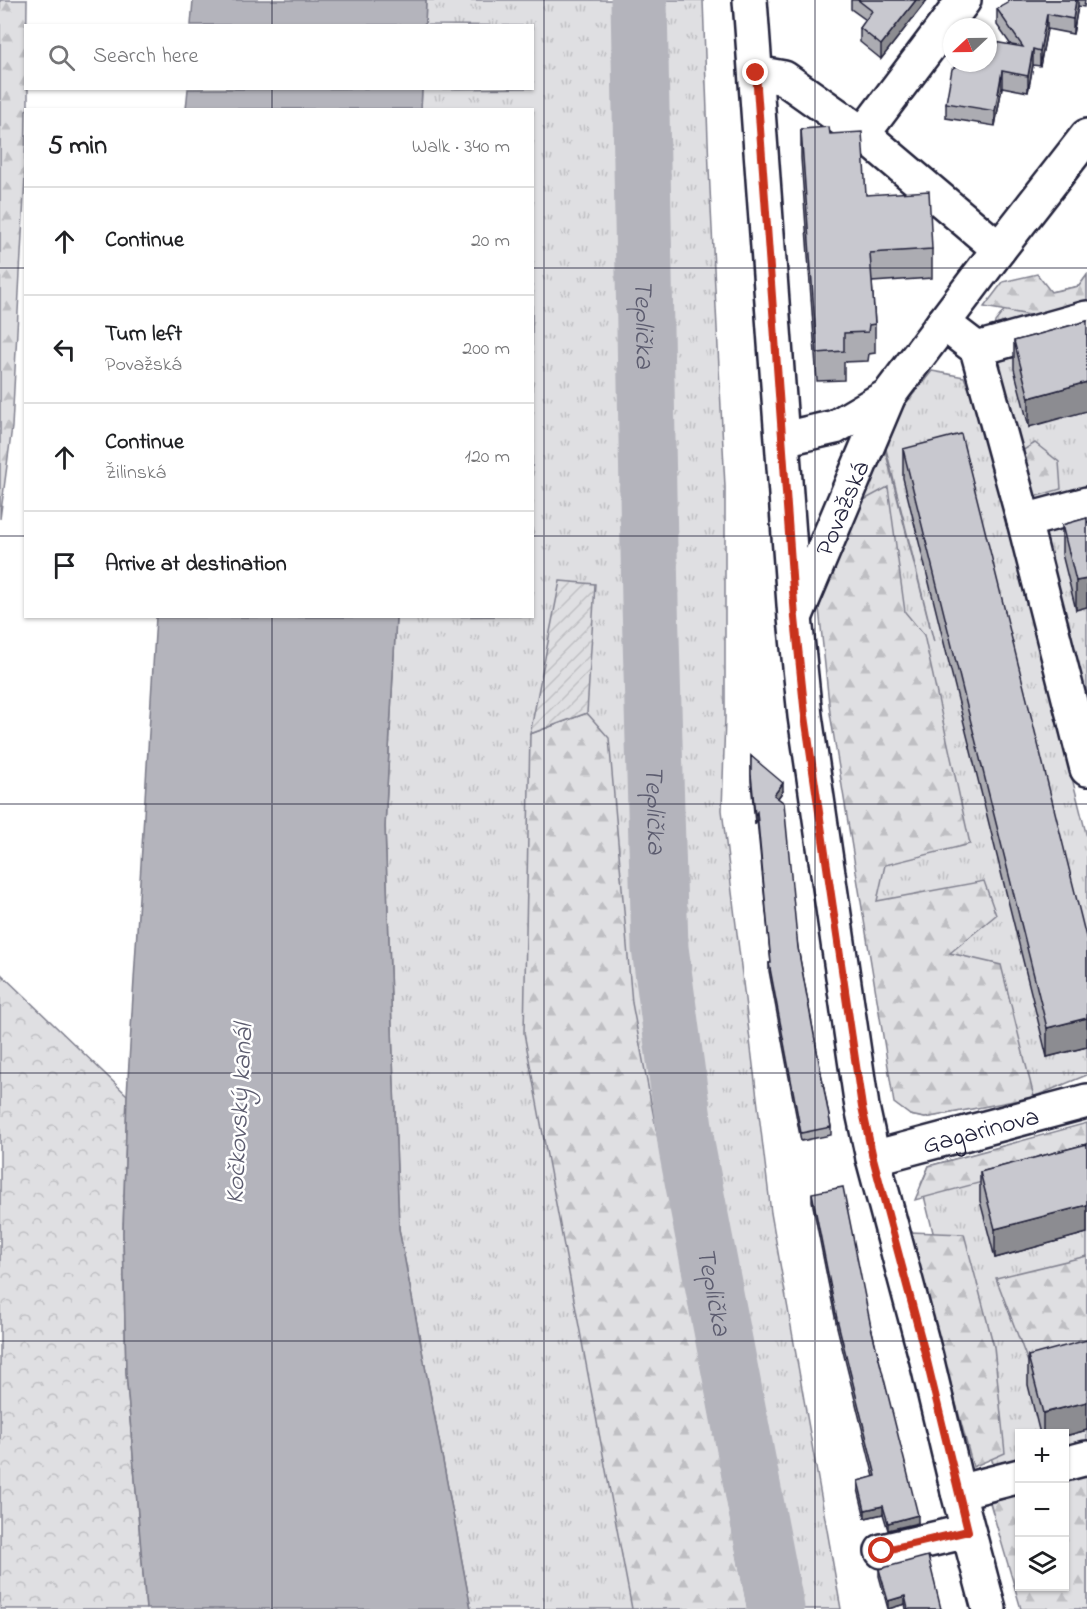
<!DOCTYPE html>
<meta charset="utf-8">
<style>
:root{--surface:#fff;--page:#f2f2f2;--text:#202124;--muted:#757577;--line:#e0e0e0}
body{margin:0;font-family:"Indie Flower",sans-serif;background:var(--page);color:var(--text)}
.controls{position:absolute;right:18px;bottom:18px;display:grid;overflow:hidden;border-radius:0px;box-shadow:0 2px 4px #0004}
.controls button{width:54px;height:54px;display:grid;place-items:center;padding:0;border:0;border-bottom:2px solid var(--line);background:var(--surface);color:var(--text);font:30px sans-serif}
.compass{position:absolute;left:943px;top:18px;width:54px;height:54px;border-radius:50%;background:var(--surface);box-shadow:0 2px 4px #0004;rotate:248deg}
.stop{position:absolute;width:18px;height:18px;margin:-14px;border:4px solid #c8321e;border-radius:50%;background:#fff}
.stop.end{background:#c8321e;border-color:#fff;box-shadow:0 2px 6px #0008}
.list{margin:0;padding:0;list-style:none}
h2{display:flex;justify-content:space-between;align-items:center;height:78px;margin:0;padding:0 24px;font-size:26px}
h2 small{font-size:20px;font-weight:400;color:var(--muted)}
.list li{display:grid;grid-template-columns:39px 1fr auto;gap:18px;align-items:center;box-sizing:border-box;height:108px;padding:0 24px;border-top:2px solid var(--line)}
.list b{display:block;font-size:22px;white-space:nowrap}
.list p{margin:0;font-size:20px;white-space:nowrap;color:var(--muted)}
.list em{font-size:20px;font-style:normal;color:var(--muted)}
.icon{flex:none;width:33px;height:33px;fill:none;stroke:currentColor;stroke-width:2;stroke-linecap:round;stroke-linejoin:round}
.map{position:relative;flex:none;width:1087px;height:1609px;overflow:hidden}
.search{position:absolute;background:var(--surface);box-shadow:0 2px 4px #0004;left:24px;top:24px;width:510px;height:66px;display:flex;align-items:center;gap:15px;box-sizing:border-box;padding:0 21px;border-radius:0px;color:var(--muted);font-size:22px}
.panel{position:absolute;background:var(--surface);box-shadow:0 2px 4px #0004;left:24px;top:108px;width:510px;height:510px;border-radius:0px}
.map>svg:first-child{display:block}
.grass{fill:url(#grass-tufts);stroke:#80808e;stroke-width:1.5}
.forest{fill:url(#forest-firs);stroke:#80808e;stroke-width:1.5}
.park{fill:url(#park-crowns);stroke:#80808e;stroke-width:1.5}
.garden{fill:url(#garden-furrows);stroke:#80808e;stroke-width:1.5}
.water{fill:#b4b4bc;stroke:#7a7a88;stroke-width:1.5}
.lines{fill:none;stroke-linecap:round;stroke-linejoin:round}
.river{stroke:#b4b4bc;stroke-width:57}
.minor-casing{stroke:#22223b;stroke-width:38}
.minor{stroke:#fff;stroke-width:33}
.wall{fill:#acacb2;stroke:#22223b;stroke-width:1.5}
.shaded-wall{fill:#8c8c91;stroke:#22223b;stroke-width:1.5}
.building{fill:#c8c8cf;stroke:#22223b;stroke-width:1.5}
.route{stroke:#c8321e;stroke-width:8}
.grid{fill:none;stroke:#22223b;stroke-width:1.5;stroke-opacity:0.55}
.labels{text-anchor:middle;stroke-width:5;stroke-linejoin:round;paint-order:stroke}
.street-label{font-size:26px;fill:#22223b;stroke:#fff}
.water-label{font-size:27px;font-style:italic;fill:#5c5c6f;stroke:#fff}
</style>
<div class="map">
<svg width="1087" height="1609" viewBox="0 0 1087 1609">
<defs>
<pattern id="grass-tufts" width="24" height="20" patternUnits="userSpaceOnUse" patternTransform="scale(1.5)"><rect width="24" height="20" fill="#dfdfe2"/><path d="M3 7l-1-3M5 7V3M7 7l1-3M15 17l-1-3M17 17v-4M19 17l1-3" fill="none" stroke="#bfbfc3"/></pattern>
<pattern id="forest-firs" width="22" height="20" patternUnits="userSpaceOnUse" patternTransform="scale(1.5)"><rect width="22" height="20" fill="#dfdfe2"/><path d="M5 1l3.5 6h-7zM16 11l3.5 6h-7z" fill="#bfbfc3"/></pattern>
<pattern id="park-crowns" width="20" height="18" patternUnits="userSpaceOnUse" patternTransform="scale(1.5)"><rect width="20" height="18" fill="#dfdfe2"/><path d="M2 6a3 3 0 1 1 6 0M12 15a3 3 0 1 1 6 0" fill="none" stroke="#bfbfc3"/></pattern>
<pattern id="garden-furrows" width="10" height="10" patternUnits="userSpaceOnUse" patternTransform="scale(1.5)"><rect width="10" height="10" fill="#dfdfe2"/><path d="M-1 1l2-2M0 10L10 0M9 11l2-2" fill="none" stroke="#bfbfc3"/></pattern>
</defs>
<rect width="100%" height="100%" fill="#fff"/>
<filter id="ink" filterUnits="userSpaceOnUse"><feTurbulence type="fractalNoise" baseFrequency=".0167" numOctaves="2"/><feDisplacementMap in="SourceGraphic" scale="12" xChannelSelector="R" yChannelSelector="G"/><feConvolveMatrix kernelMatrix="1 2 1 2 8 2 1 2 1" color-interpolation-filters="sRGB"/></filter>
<g filter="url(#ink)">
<g class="grass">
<polygon points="426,0 703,0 709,169 725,487 725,718 722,810 771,1213 841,1609 471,1609 399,1229 385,827 396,617 532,616 532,110 421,109 422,89 532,88 532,26 425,25"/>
<polygon points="1087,275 1087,733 990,359 995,322 1031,276 1045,293 1079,286"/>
<polygon points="932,371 964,377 980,417 1087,837 1087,1075 1033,1097 925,1118 910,1115 831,712 862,491 885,450 934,642 882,433"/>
<polygon points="1087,1124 1087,1609 1064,1586 1064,1434 1020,1434 1019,1560 965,1361 921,1184 929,1166"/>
</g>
<g class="forest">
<polygon points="0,0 27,0 26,88 28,89 28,109 26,110 25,177 12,427 0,519"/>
<polygon points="1037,274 1051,292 1079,286 1087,275 1087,305 1041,317 984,307 1003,282"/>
<polygon points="1035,443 1059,462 1061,489 1026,499 1015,455"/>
<polygon points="888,487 905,612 924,635 970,844 885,865 877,901 984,881 996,915 950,953 1001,965 1034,1097 925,1118 910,1115 894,1103 830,713 819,608 849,508"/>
<polygon points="587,713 609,738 632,1003 748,1609 632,1609 524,1033 530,734"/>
<polygon points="1087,1123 1087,1154 915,1200 929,1166"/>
<polygon points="910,1232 964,1234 994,1347 1005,1453 973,1467"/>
<polygon points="1087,1256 1087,1345 1028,1362 996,1278"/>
<polygon points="1087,1473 1087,1609 1021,1609 990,1503 1019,1494 1020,1586 1064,1586 1065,1480"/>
</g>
<polygon class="park" points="0,973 127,1095 123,1233 126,1372 146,1609 0,1609"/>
<polygon class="garden" points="560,581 595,584 587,713 530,734"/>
<g class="water">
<polygon points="193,0 426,0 425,25 191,25"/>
<polygon points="188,89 422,88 422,89 421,109 186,109"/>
<polygon points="156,617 396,617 385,827 399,1229 471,1609 146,1609 126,1372 123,1233 127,1095"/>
</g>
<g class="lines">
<path class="river" id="s1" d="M639,0l11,603 10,345 27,201 89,460"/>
<defs>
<g id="minor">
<polyline points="750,0 795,618 805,716 862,1107 873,1158 926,1357 958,1492 989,1609"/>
<polyline points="756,73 784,78 863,134 999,249"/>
<polyline points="863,134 964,0"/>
<polyline points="943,323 977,349 1024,521 1087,769"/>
<polyline points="977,349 1087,318"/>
<polyline points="783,439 835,427 889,395"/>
<polyline points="1024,521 1087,504"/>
<path id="s2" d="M797,613l92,-218 110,-146 88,-113"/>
<path id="s3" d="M873,1158l214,-57"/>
<polyline points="1064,1464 1087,1458"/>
<polyline points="958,1492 1020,1476"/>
<polyline points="882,1551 968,1531"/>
</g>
</defs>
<use href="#minor" class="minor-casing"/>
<use href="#minor" class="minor"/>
</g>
<g class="wall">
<polygon points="851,0 927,0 881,59 860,42 860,28 866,20 851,9"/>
<polygon points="1008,0 1085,0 1084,7 1078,6 1073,34 1047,29 1040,66 1033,65 1028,92 1002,87 995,126 946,118 946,103 1011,45 997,25 997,9 1008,3"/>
<polygon points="801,129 830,134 866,195 932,249 932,278 872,282 875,324 875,353 869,354 868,361 844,362 844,380 817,381 801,158"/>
<polygon points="1087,321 1029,427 1014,369 1014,341"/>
<polygon points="903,449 1087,941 1087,1047 1047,1057 903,478"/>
<polygon points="1087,518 1076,610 1062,554 1062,525"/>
<polygon points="751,756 783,791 778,798 798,948 831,1127 831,1135 801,1141 769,971 769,963 771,963 757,820 755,823 751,782"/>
<polygon points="1087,1144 1087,1233 995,1258 980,1201 980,1172"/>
<polygon points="812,1193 871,1327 918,1523 888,1530 883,1514 865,1518 858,1489 858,1481 874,1477 837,1327 812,1201"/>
<polygon points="1028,1356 1087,1430 1065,1436 1065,1434 1040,1434 1028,1385"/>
<polygon points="879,1569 941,1609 906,1609 905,1604 888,1609 879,1576"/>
</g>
<g class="shaded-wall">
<polygon points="916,0 927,0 881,59 881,45"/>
<polygon points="1076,0 1078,0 1078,6 1073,34 1073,19"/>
<polygon points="1047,14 1047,29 1040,66 1040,51"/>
<polygon points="1033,49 1033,65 1028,92 1028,76"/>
<polygon points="1002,71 1002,87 995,126 995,111"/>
<polygon points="1087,382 1087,411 1029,427 1029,398"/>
<polygon points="1087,579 1087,607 1076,610 1076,581"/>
<polygon points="783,783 783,791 774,803 774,795"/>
<polygon points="757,812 757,820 755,823 755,815"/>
<polygon points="1087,1018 1087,1047 1047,1057 1047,1028"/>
<polygon points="1087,1205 1087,1233 995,1258 995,1229"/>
<polygon points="1087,1402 1087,1430 1065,1436 1065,1434 1043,1434 1043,1413"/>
<polygon points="883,1506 883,1514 865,1518 865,1510"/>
<polygon points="918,1515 918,1523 888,1530 888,1523"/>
<polygon points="905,1596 905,1604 888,1609 888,1601"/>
</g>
<g class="building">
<polygon points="858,0 916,0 881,45 860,28 872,11"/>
<polygon points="1008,0 1076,0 1073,19 1047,14 1040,51 1033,49 1028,76 1002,71 995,111 946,103 952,69 961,63 988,63 988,41 1023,47 997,9 1008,3"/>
<polygon points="829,127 830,134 862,132 866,195 929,191 932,249 870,253 875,324 869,325 868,332 844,333 844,351 817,353 801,129"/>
<polygon points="1087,321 1087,382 1029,398 1014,341"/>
<polygon points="961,434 1087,941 1087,1018 1047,1028 903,449"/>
<polygon points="1087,518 1087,579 1076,581 1062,525"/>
<polygon points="751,756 783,783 774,795 784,803 798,948 831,1127 801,1133 769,963 771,963 757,812 755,815 751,774"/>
<polygon points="1087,1144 1087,1205 995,1229 980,1172"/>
<polygon points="843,1187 871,1327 918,1515 888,1523 883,1506 865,1510 858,1481 876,1476 837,1319 812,1193"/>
<polygon points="1087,1340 1087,1402 1043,1413 1028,1356"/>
<polygon points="928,1556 941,1609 908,1609 905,1596 888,1601 879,1569"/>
</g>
</g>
<g class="lines" filter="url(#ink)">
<polyline class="route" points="756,73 795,618 805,716 862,1107 873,1158 926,1357 968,1531 882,1551"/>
</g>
<path class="grid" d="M272,0v26M544,0v1609M815,0v1609M272,88v22M0,268h26M532,268h555M0,536h26M532,536h555M272,616v993M0,804h1087M0,1073h1087M0,1341h1087"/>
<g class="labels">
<g class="street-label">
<text dy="9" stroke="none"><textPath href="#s2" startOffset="114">Považská</textPath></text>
<text dy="9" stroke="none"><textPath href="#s3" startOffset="111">Gagarinova</textPath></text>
</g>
<g class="water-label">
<text dy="9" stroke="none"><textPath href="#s1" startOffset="324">Teplička</textPath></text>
<text dy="9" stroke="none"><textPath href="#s1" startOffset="810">Teplička</textPath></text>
<text transform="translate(238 1114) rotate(-87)" y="9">Kočkovský kanál</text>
<text dy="9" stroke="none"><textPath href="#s1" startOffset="1296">Teplička</textPath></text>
</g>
</g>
</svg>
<div class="controls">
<button>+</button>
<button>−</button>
<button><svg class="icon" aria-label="layers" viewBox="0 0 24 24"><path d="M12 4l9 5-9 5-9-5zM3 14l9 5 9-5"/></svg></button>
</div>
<svg class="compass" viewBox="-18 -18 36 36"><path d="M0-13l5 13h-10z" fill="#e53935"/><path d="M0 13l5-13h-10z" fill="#757577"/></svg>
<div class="stop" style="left:882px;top:1551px"></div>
<div class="stop end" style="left:756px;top:73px"></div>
<div class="search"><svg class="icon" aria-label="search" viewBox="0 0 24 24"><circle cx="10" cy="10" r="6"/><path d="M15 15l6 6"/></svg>Search here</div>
<section class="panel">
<h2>5 min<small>Walk · 340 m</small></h2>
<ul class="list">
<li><svg class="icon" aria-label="ahead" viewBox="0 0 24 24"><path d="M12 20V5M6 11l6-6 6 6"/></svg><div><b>Continue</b></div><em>20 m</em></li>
<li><svg class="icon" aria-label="left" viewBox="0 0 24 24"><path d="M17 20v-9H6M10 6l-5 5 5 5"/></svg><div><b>Turn left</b><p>Považská</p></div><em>200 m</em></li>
<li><svg class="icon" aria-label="ahead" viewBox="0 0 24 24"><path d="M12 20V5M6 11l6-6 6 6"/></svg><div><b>Continue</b><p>Žilinská</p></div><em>120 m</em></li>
<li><svg class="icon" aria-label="arrive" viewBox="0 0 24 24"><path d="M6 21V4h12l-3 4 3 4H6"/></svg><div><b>Arrive at destination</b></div></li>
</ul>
</section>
</div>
